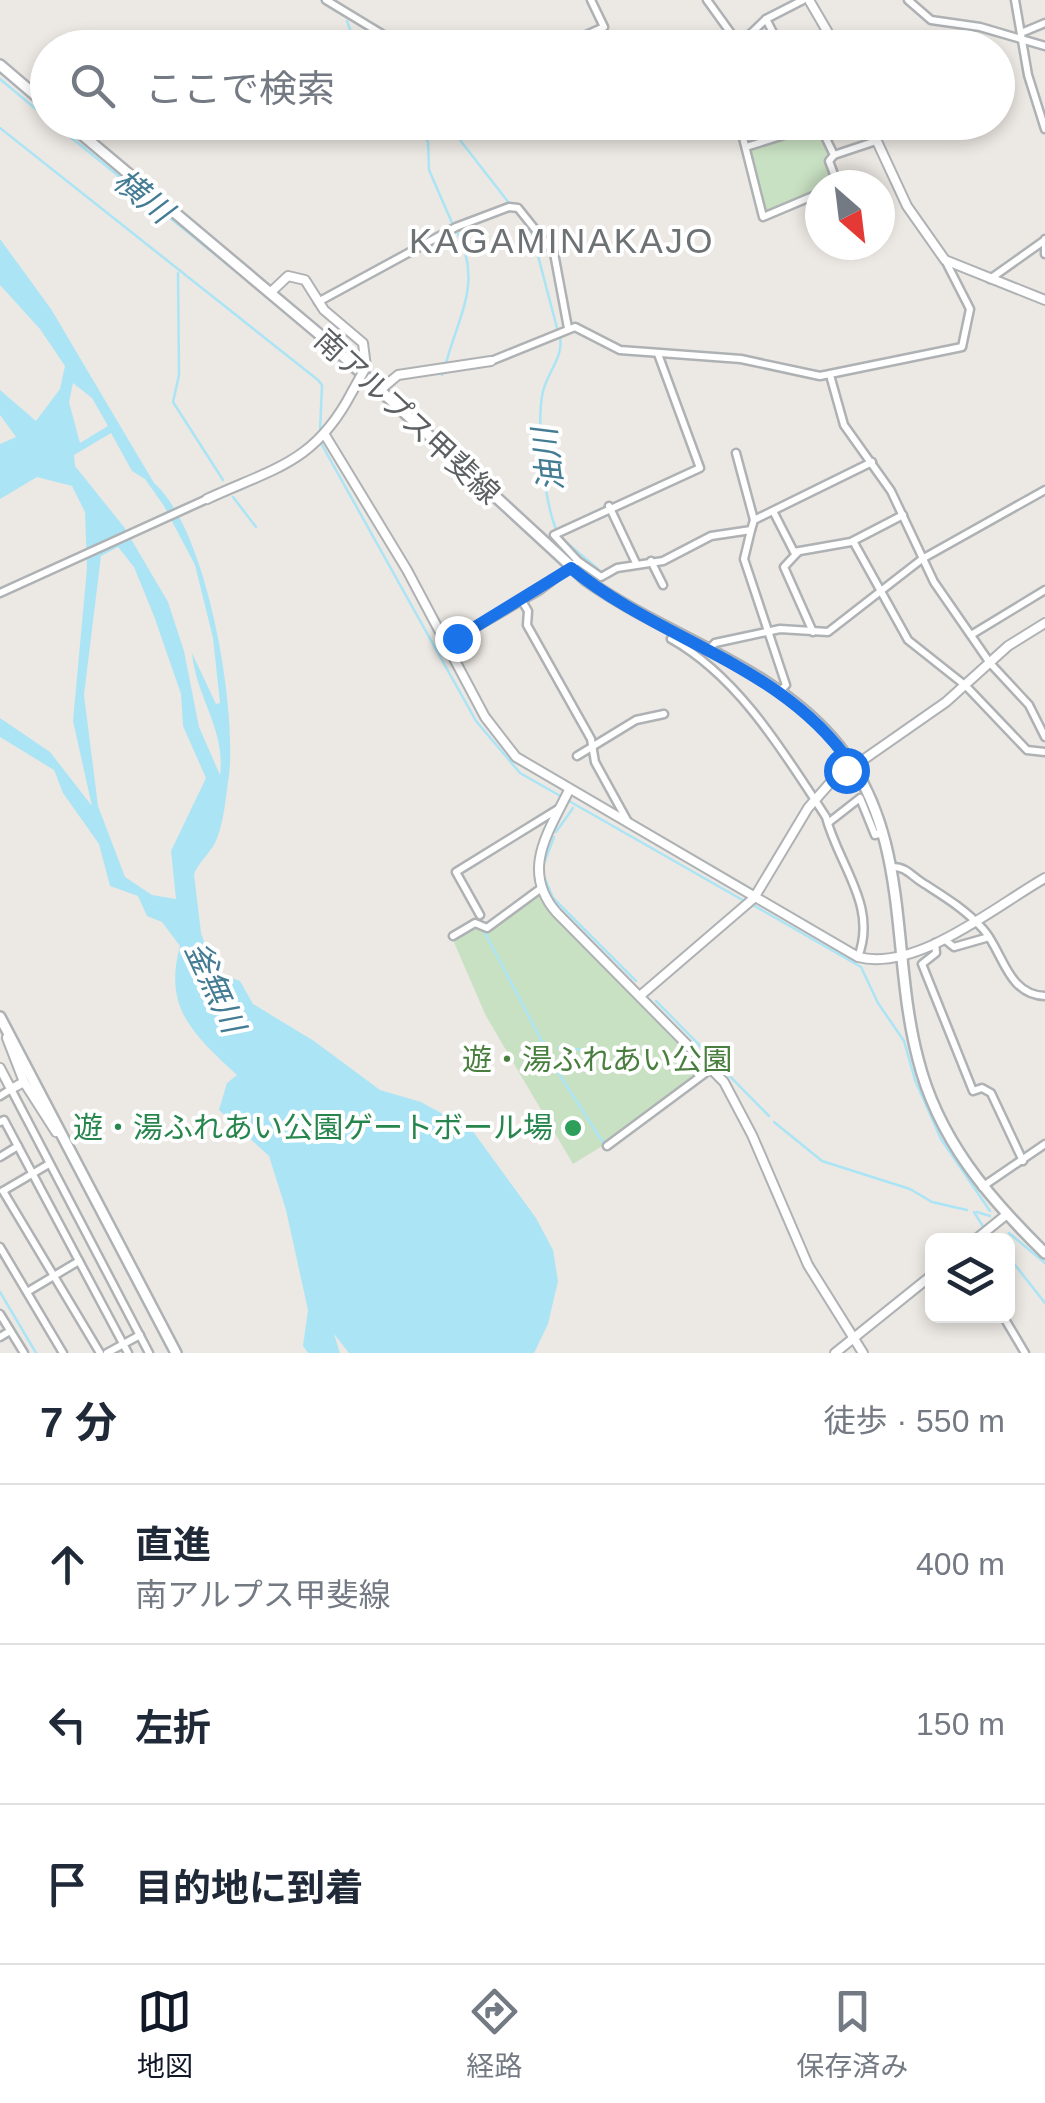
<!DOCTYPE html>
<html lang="ja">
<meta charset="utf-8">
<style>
:root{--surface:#fff;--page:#f2f2f3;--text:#1f2937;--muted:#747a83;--line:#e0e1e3;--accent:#111827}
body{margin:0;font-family:Arial,"Noto Sans JP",sans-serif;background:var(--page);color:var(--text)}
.controls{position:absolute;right:30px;bottom:30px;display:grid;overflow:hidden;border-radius:15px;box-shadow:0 5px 15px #0003}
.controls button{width:90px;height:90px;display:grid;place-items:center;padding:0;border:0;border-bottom:2px solid var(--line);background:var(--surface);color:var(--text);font:50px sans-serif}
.compass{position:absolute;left:805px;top:170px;width:90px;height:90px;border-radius:50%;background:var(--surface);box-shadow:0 5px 15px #0003;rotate:152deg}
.stop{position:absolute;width:30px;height:30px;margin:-22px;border:8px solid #1a73e8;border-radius:50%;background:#fff}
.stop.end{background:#1a73e8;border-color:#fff;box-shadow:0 2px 10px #0008}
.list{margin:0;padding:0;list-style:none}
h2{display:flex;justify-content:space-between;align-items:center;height:130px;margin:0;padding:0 40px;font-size:42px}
h2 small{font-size:32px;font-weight:400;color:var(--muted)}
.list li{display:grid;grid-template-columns:65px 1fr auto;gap:30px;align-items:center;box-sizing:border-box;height:160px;padding:0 40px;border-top:2px solid var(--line)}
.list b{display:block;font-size:38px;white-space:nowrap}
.list p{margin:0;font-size:32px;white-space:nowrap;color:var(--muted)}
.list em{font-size:32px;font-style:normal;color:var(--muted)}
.icon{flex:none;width:55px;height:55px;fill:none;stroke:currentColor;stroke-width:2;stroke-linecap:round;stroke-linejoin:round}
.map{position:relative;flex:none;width:1045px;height:1353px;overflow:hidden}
.search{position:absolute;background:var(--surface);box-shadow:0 5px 15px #0003;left:30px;right:30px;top:30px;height:110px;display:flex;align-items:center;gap:25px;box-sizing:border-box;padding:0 35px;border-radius:55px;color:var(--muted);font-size:38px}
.sheet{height:610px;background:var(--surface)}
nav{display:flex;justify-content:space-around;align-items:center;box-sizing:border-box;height:140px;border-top:2px solid var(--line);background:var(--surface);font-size:28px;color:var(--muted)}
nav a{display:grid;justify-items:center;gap:5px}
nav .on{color:var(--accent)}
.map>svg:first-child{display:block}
.green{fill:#c9e1c3}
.water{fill:#abe5f5;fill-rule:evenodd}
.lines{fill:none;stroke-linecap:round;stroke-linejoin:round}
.stream{stroke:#abe5f5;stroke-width:2.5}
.minor-casing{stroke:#afb2b4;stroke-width:11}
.tertiary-casing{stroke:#afb2b4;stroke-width:12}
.secondary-casing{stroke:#aeb2b5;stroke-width:14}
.minor{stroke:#fff;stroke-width:6}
.tertiary{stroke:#fff;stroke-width:8}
.secondary{stroke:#fff;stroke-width:9}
.tertiary-bridge-casing{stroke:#afb2b4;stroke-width:12;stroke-linecap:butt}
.tertiary-bridge{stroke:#fff;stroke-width:8}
.route{stroke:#1a73e8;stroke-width:12}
.leisure-dot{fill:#2e9e5b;stroke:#fff;stroke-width:4}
.labels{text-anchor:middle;stroke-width:8;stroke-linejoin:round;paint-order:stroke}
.street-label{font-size:30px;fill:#5c6062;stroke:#fff}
.park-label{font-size:30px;fill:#497f3e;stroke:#fff}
.leisure-label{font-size:30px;fill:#27864d;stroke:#fff;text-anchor:end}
.water-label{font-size:32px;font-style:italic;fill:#447c94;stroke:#fff}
.quarter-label{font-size:35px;letter-spacing:2.5px;fill:#6d7274;stroke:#fff}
</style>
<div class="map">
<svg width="1045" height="1353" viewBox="0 0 1045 1353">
<rect width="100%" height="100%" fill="#ece8e3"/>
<g class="green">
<polygon points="819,124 834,155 829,161 838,185 820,185 820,193 762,214 746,147"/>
<polygon points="537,895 705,1067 617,1137 573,1164 486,1016 453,940 477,925 482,930"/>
</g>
<path class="water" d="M0,239l51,70 103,174c53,46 83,223 75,292 -3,20 -5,49 -14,68 -6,11 -16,19 -21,31l7,59 13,38 26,10 13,23 61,37 66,49 41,12 51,28 64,88 17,32 5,31 -10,43 -14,29h-185l-15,-19 6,19h-32l-5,-7 5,-36 -22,-100 -17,-54 -50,-46 8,-27 10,-8c-44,-41 -74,-67 -57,-129l-18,-24 -15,-6 -9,-20 -28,-10 -11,-42 -36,-51 -9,-23 -54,-33v-19l50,34 42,54 -19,-85 14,-153 -2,-56 -13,-26 -35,-9 -37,22v-55l16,-7 -16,-22v-25l36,31 24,-32 5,-23 -25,-37 -40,-44zM73,383l19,15 16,28 -28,17 -11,-41zM111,433l21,38 13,8 19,27 31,59 18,73 7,65 -4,1 -24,-51c4,44 34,77 28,122l-21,-48 -15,-76 -16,-49 -44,-75 -49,-61 -1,-11zM118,547l16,20 20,49 27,78 2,32 23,52 -35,73 5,48 -24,-4 -27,-18 -27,-71 -14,-111 17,-139z"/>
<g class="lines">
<g class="stream">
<polyline points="321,0 398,48"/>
<polyline points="347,21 357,48"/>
<polyline points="0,79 48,119"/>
<polyline points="52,122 233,269"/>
<polyline points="413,122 428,142 429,170 453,225"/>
<polyline points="446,122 509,203"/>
<polyline points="0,128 318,380 322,385 320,432"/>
<polyline points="518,213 532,233 557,328"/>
<polyline points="178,273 179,375 173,402 223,480"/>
<path d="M446,363c14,-51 37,-82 10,-133"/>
<polyline points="442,375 443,372"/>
<polyline points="322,445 476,721 520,773 746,902"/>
<polyline points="233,497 256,527"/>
<path d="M556,529c-12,-29 -19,-102 -14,-133 3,-22 22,-37 18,-59"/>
<polyline points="560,537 598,569"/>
<polyline points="556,832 573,808"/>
<polyline points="543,866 554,837"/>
<polyline points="543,874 553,898 636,981"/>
<polyline points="753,905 861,967 878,1003 904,1041 915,1080 941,1139 990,1211"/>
<polyline points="484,931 559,1074 604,1144"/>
<polyline points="656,1001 769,1116"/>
<polyline points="558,1048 586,1050"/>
<polyline points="774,1122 822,1161 910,1189 932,1202 967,1210"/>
<polyline points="974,1212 984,1228"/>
<polyline points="977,1212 990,1216"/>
<polyline points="1009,1233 1045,1263"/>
<polyline points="1008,1256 1045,1303"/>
<polyline points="0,1292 36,1353"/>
</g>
<defs>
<g id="minor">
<polyline points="326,0 405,48"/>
<polyline points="707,0 738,43"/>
<polyline points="908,0 931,20 980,27 1045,46"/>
<polyline points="1015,0 1028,75 1045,129"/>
<polyline points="766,19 781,48"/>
<polyline points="1021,33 1045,23"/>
<polyline points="557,48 604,27 591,0"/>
<polyline points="736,48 766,19 803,0"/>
<polyline points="739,122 763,217 820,193"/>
<polyline points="819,124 834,155 829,161 838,185"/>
<polyline points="746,147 819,124"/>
<polyline points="834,155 876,141"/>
<polyline points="1045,239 1045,254"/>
<polyline points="990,279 1045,240"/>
<polyline points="318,302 456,227 509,207 518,208 554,253 568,328"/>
<polyline points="491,361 575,327 620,350 741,359 820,376 962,347 970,309 945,260"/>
<polyline points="830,375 844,425 891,491 934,582 990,663 1029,705 1045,737"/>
<polyline points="736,453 754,520"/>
<polyline points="609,506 636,563"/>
<polyline points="773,511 794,552 851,542 903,515"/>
<polyline points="751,530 744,559 786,685 780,691"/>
<polyline points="853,541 908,640 966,686 1027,750 1045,752"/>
<polyline points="798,552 784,567 813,632"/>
<polyline points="578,561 554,535 700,468 658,354"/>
<polyline points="651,561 663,585"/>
<polyline points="0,593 207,499"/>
<polyline points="522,601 528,611 527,625 591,739 595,762 628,822"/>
<path d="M675,632l-4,7c68,38 113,114 155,178 13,49 52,89 32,140"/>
<polyline points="971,635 1045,590"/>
<polyline points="457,638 540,590 578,561 601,577 617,568 663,561 711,536 751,530 754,520 872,462"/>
<polyline points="709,649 715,643 780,629 828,632 922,559 1045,490"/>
<polyline points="577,756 636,720 664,714"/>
<polyline points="828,823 860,798 875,835 882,833"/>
<path d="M893,867c12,0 17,7 27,14 23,15 44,27 63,48 20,22 24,66 62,67"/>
<polyline points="480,915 456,872 558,809"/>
<polyline points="453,936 475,923 487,928 540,889"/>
<polyline points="944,939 954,947 989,937"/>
<polyline points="935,943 936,953 922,964 973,1091 982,1088 991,1093 1023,1161"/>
<polyline points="0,1096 11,1089 149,1353"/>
<polyline points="0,1122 4,1120 128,1353"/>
<polyline points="607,1146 712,1068"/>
<polyline points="0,1157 18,1146"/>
<polyline points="982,1187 1045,1144"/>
<polyline points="3,1191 100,1353"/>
<polyline points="3,1191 49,1164"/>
<polyline points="0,1247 63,1353"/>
<polyline points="27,1292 79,1261"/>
<polyline points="0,1314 24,1353"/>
<polyline points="1003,1316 1025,1353"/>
<polyline points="0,1337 10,1331"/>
<polyline points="107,1353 140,1335"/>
</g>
<g id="tertiary">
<polyline points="809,0 837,48"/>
<polyline points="868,122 907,206 945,260 1045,300"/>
<polyline points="271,292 288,276 305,280 324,310 363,343 366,367"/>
<polyline points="379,391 398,375 491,361"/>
<path d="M325,435l82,135 78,147 31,40 342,200c59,15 136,-50 187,-79"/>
<path d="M207,499c67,-31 108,-36 145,-107"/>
<path d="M569,790c-21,43 -49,81 -12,123l167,169 28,53 56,130 55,88"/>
<polyline points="641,995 754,898 808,808 830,783 946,702 1008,646 1045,623"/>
<polyline points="7,1038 24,1082 56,1132"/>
<polyline points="0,1068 11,1089 24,1082"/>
<polyline points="975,1240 1006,1215"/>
<polyline points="835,1353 932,1275"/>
</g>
<g id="secondary">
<polyline points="0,65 48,106"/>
<path d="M67,122l252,212 267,246c82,58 189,86 253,166 73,92 51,207 79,313 20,80 70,138 127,194"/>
<polyline points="0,1017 176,1353"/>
</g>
</defs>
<use href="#minor" class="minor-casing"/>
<use href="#tertiary" class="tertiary-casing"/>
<use href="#secondary" class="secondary-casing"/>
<use href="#minor" class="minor"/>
<use href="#tertiary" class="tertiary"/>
<use href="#secondary" class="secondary"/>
<defs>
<polyline id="tertiary-bridge" points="352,392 366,367"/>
</defs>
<use href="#tertiary-bridge" class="tertiary-bridge-casing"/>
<use href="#tertiary-bridge" class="tertiary-bridge"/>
</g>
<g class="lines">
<path class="route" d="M457,638l114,-70c90,74 214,97 281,198l-6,4"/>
</g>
<circle class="leisure-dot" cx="573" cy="1128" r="10"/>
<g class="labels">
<g class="street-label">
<text transform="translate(407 417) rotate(43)" y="10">南アルプス甲斐線</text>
</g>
<g class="park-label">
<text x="597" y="1070">遊・湯ふれあい公園</text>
</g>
<g class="leisure-label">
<text x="553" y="1138">遊・湯ふれあい公園ゲートボール場</text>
</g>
<g class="water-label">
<text transform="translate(143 196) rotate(39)" y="11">横川</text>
<text transform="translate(548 460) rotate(-97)" y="11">油川</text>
<text transform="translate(215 987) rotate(65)" y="11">釜無川</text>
</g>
<g class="quarter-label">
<text x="562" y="253">KAGAMINAKAJO</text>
</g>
</g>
</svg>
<div class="controls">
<button><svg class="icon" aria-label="layers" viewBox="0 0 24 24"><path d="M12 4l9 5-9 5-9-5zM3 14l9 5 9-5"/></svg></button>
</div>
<svg class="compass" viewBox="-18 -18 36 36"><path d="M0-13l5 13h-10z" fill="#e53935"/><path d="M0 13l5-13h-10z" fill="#747a83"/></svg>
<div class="stop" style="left:846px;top:770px"></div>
<div class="stop end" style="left:457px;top:638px"></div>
<div class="search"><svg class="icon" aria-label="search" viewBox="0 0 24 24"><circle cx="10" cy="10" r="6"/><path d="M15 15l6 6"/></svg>ここで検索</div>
</div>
<section class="sheet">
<h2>7 分<small>徒歩 · 550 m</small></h2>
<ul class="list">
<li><svg class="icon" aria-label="ahead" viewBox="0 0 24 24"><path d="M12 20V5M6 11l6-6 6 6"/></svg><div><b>直進</b><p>南アルプス甲斐線</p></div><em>400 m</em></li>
<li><svg class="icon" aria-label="left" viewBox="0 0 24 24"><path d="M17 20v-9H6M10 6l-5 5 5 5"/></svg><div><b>左折</b></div><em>150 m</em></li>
<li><svg class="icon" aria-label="arrive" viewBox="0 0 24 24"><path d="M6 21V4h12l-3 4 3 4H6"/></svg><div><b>目的地に到着</b></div></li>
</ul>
</section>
<nav>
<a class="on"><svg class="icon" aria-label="map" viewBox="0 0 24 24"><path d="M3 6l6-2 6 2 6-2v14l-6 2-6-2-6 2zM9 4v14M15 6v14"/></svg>地図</a>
<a><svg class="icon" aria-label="directions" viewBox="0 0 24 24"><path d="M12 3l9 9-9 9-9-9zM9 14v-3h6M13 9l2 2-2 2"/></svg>経路</a>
<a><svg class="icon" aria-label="saved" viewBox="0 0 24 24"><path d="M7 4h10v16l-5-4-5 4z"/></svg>保存済み</a>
</nav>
